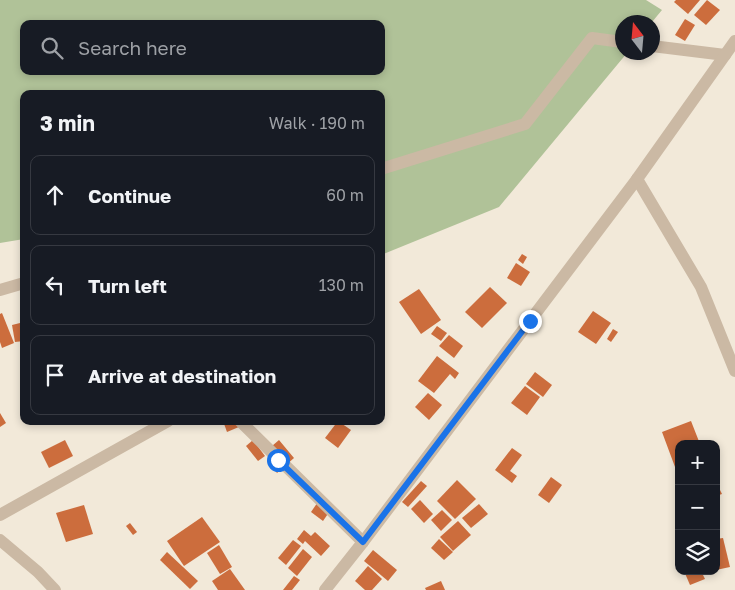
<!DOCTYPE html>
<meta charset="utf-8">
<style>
:root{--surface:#171b24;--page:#20242c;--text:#f1f3f6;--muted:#9ea1a6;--line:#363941}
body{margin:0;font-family:"Golos Text",sans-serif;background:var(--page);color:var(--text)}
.controls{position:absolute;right:15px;bottom:15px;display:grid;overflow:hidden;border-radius:10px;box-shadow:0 2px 8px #0003}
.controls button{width:45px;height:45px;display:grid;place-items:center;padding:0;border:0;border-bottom:1px solid var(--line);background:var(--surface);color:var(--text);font:25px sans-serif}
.compass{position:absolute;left:615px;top:15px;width:45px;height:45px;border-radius:50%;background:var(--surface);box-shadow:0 2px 8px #0003;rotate:344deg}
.stop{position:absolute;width:15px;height:15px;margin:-11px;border:4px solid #1a73e8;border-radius:50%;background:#fff}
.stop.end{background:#1a73e8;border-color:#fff;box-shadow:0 1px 5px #0008}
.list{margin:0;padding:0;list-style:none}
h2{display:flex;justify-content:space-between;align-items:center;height:65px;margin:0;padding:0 20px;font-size:21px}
h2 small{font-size:16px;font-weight:400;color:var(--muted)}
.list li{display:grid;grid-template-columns:32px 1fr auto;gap:15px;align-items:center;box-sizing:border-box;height:80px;margin:0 10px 10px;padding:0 10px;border:1px solid var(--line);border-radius:10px}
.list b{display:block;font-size:19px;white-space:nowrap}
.list em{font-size:16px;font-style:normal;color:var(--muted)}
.icon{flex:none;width:28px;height:28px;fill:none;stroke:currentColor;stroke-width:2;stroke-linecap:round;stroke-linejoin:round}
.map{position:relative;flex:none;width:735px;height:590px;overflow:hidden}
.search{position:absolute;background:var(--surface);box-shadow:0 2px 8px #0003;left:20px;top:20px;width:365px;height:55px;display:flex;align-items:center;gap:12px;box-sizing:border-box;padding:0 18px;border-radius:10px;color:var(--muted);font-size:19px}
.panel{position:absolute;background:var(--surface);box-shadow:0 2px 8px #0003;left:20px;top:90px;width:365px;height:335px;border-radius:10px}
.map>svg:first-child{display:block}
.green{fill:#b0c298;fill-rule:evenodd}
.building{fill:#cc6d3d}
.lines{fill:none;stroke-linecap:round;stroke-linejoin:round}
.minor{stroke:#cbb9a4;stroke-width:12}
.tertiary{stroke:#cbb9a4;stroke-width:12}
.route{stroke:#1a73e8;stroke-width:6}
</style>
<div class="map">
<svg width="735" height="590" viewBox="0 0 735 590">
<rect width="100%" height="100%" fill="#f2e9d9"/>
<path class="green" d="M0,0h646l16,10 -10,12h-30v30l5,1 -128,154 -118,48v-161h-357v145l-24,4zM24,24h357v47h-357z"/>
<g class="building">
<polygon points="676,0 700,0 688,14 674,2"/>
<polygon points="707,0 720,10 706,25 694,15"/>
<polygon points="685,19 695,25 685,41 675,35"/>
<polygon points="522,254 527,257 523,264 518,260"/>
<polygon points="516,263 530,272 521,286 507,278"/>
<polygon points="490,287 507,303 482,328 465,312"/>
<polygon points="419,289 441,320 421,334 399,302"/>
<polygon points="593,311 611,323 596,344 578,332"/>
<polygon points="2,313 14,343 2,348 0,342 0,314"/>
<polygon points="24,322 24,341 15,342 12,325"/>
<polygon points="437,326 447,333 441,341 431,334"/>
<polygon points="613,329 618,332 611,342 607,339"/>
<polygon points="449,335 463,346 454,358 439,346"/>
<polygon points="437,356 459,373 455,379 450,374 434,393 418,381"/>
<polygon points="535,372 552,385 543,397 526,384"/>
<polygon points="525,386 540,397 527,415 511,403"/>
<polygon points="428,393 442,405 429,420 415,407"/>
<polygon points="0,413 6,423 0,427"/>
<polygon points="223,421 253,421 227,432"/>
<polygon points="338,421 351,430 338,448 325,438"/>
<polygon points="691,421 700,444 679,444 679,465 675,467 662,432"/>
<polygon points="65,440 73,456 49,468 41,452"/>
<polygon points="253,440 265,456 258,461 246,446"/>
<polygon points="279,440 294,458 277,473 267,461 270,459 265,452"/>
<polygon points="512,448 522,455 510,471 517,476 512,483 495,470"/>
<polygon points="551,477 562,485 549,503 538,495"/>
<polygon points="457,480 476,499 455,519 437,501"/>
<polygon points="421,481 427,486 408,507 402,502"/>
<polygon points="716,482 722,494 716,496"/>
<polygon points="320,499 332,508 323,521 311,512"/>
<polygon points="420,500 433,514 424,523 411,509"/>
<polygon points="479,504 488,514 471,528 462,518"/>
<polygon points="84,505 93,534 66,542 56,513"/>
<polygon points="442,510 452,520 441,531 431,520"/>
<polygon points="202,517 220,542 184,566 167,541"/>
<polygon points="458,521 471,535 453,551 440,537"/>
<polygon points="130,523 137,532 133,535 126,526"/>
<polygon points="304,530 311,536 315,532 330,546 321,556 305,541 303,544 297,539"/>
<polygon points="723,538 730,567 716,570 716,539"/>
<polygon points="439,539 453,552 444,560 431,548"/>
<polygon points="293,540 301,546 286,565 278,558"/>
<polygon points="219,545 232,567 220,574 207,553"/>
<polygon points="303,549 312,557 297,576 288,568"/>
<polygon points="373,550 397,570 388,581 364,561"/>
<polygon points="167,552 198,581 190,589 160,560"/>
<polygon points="368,566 382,579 372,590 365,590 355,581"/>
<polygon points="230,569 245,590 218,590 212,581"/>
<polygon points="684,571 701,571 705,579 690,585"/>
<polygon points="294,576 300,580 292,590 283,590"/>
<polygon points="441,581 445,590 426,590 425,588"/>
</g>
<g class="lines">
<g class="minor">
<polyline points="652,46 725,55"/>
<polyline points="381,169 525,124 592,38 622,42"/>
<polyline points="637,179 701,287 735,371"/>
<polyline points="0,290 24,283"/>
<polyline points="240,421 363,542"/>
<polyline points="0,515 168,421"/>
<polyline points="0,540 38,572 55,590"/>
</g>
<polyline class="tertiary" points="325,590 363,542 637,179 735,41"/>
</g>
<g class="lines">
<polyline class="route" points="278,460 363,542 530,321"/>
</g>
</svg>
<div class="controls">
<button>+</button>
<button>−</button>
<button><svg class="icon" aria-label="layers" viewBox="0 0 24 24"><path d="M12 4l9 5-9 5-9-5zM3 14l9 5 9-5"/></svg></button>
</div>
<svg class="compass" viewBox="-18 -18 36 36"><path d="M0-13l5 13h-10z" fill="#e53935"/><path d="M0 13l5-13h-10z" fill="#9ea1a6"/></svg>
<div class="stop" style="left:278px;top:460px"></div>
<div class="stop end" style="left:530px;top:321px"></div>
<div class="search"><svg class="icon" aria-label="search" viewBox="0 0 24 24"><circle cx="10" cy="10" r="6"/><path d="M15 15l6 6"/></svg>Search here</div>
<section class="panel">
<h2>3 min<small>Walk · 190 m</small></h2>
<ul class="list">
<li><svg class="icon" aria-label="ahead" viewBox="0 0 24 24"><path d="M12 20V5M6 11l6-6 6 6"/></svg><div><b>Continue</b></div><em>60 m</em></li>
<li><svg class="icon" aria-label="left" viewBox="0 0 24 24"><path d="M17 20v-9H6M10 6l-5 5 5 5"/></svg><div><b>Turn left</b></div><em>130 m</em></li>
<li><svg class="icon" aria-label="arrive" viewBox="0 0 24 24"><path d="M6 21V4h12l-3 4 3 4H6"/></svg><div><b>Arrive at destination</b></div></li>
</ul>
</section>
</div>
